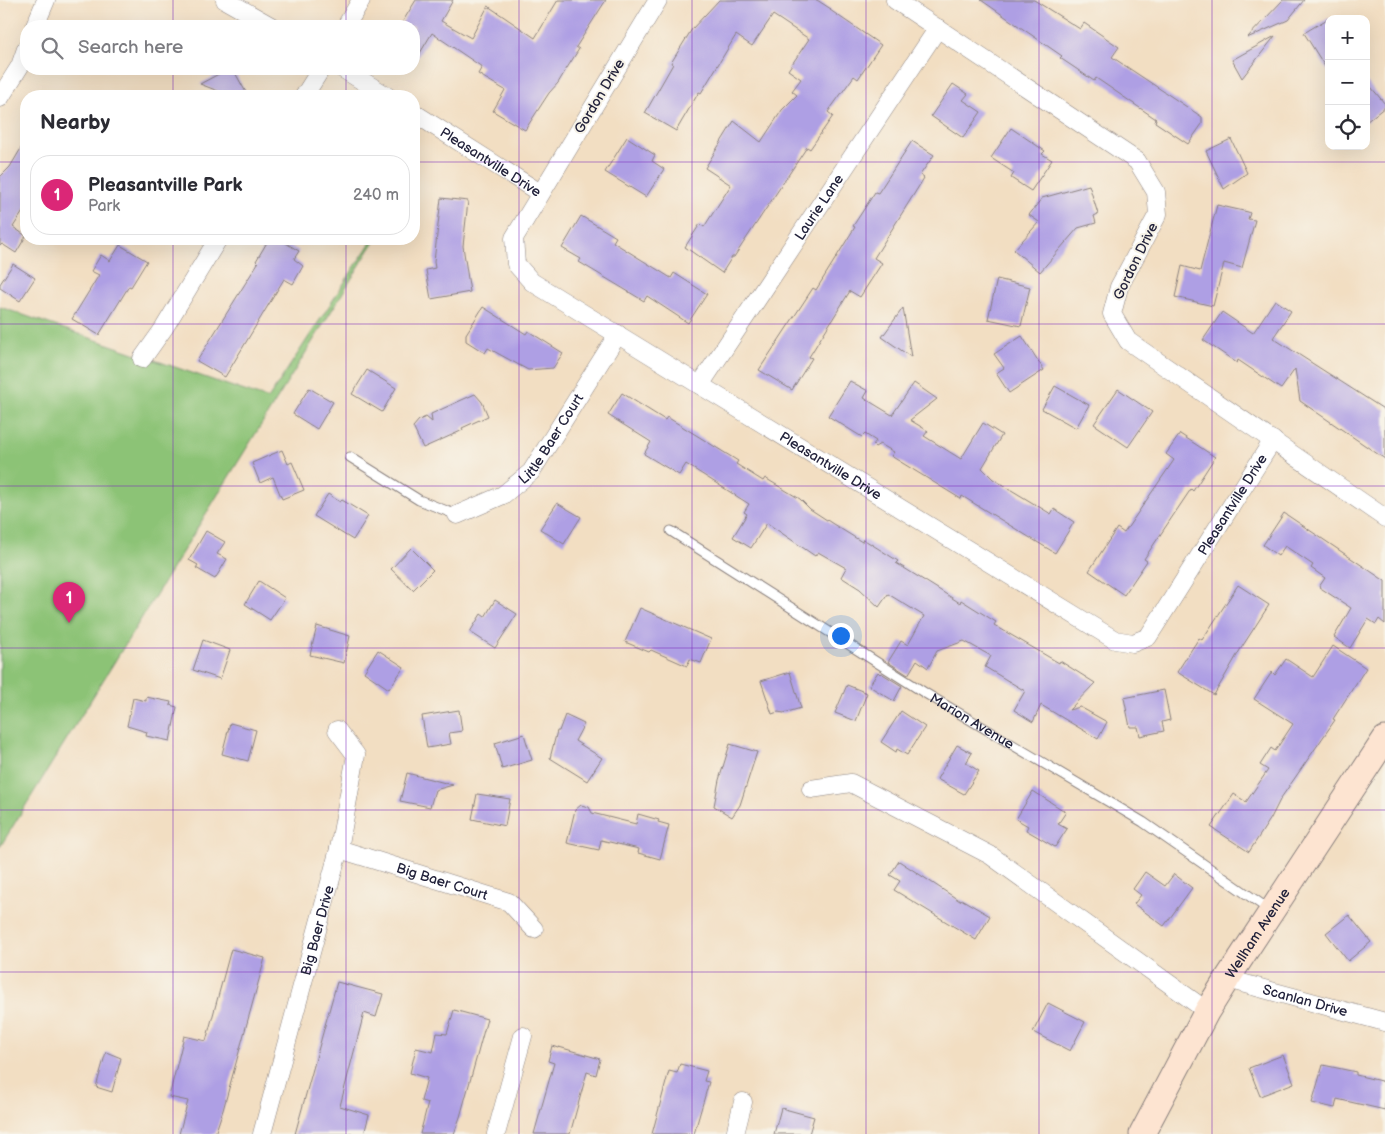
<!DOCTYPE html>
<meta charset="utf-8">
<style>
:root{--surface:#fff;--page:#f2f2f3;--text:#2b2b33;--muted:#7c7c81;--line:#e1e1e2;--accent:#db2777}
body{margin:0;font-family:"Balsamiq Sans",sans-serif;background:var(--page);color:var(--text)}
.controls{position:absolute;right:15px;top:15px;display:grid;overflow:hidden;border-radius:10px;box-shadow:0 5px 20px #0002}
.controls button{width:45px;height:45px;display:grid;place-items:center;padding:0;border:0;border-bottom:1px solid var(--line);background:var(--surface);color:var(--text);font:25px sans-serif}
.you{position:absolute;left:840px;top:635px;width:18px;height:18px;margin:-12px;border:4px solid #fff;border-radius:50%;background:#1a73e8;box-shadow:0 0 0 8px #1a73e833}
.badge{display:grid;place-items:center;width:32px;height:32px;border-radius:50%;background:var(--accent);color:#fff;font-size:16px;font-weight:700}
.pin{position:absolute;translate:-50% -41px;filter:drop-shadow(0 1px 2px #0008)}
.pin::after{content:'';position:absolute;top:26px;width:18px;height:15px;background:inherit;clip-path:polygon(0 0,100% 0,50% 100%)}
.list{margin:0;padding:0;list-style:none}
h2{display:flex;justify-content:space-between;align-items:center;height:65px;margin:0;padding:0 20px;font-size:21px}
h2 small{font-size:16px;font-weight:400;color:var(--muted)}
.list li{display:grid;grid-template-columns:32px 1fr auto;gap:15px;align-items:center;box-sizing:border-box;height:80px;margin:0 10px 10px;padding:0 10px;border:1px solid var(--line);border-radius:20px}
.list b{display:block;font-size:19px;white-space:nowrap}
.list p{margin:0;font-size:16px;white-space:nowrap;color:var(--muted)}
.list em{font-size:16px;font-style:normal;color:var(--muted)}
.icon{flex:none;width:28px;height:28px;fill:none;stroke:currentColor;stroke-width:2;stroke-linecap:round;stroke-linejoin:round}
.map{position:relative;flex:none;width:1385px;height:1134px;overflow:hidden}
.search{position:absolute;background:var(--surface);box-shadow:0 5px 20px #0002;left:20px;top:20px;width:400px;height:55px;display:flex;align-items:center;gap:12px;box-sizing:border-box;padding:0 18px;border-radius:20px;color:var(--muted);font-size:19px}
.panel{position:absolute;background:var(--surface);box-shadow:0 5px 20px #0002;left:20px;top:90px;width:400px;height:155px;border-radius:20px}
.map>svg:first-child{display:block}
.green{fill:#8cc376;stroke:#577258}
.building{fill:#ae9fe4}
.lines{fill:none;stroke-linecap:round;stroke-linejoin:round}
.lane-casing{stroke:#8a807e;stroke-width:11}
.street-casing{stroke:#8a807e;stroke-width:19}
.secondary-casing{stroke:#8a807e;stroke-width:27}
.lane{stroke:#fff;stroke-width:9}
.street{stroke:#fff;stroke-width:18}
.secondary{stroke:#fde4d1;stroke-width:25}
.grid{fill:none;stroke:#7b2cbf;stroke-width:1;stroke-opacity:0.55}
.labels{text-anchor:middle;stroke-width:4;stroke-linejoin:round;paint-order:stroke}
.street-label{font-size:14px;fill:#22223b;stroke:#f7f3e8}
</style>
<div class="map">
<svg width="1385" height="1134" viewBox="0 0 1385 1134">
<rect width="100%" height="100%" fill="#f7f3e8"/>
<filter id="ink" filterUnits="userSpaceOnUse"><feTurbulence type="fractalNoise" baseFrequency=".02" numOctaves="2"/><feDisplacementMap in="SourceGraphic" scale="10" xChannelSelector="R" yChannelSelector="G"/><feConvolveMatrix kernelMatrix="1 2 1 2 8 2 1 2 1" color-interpolation-filters="sRGB"/></filter>
<filter id="wash" filterUnits="userSpaceOnUse"><feTurbulence type="fractalNoise" baseFrequency=".0096" numOctaves="4" result="noise"/><feDisplacementMap in="SourceGraphic" scale="20" xChannelSelector="R" yChannelSelector="G"/><feGaussianBlur stdDeviation="1.12" result="paint"/><feColorMatrix in="noise" values="0 0 0 0 0 0 0 0 0 0 0 0 0 0 0 0 0 1.4 0 .05"/><feComposite in="paint" operator="in"/></filter>
<g filter="url(#wash)">
<rect width="100%" height="100%" fill="#f2dec2"/>
<polygon class="green" points="373,239 376,239 0,847 0,307 268,399"/>
<g id="blocks">
<g class="building">
<polygon points="416,0 453,0 441,21 471,38 488,6 535,38 558,0 606,0 576,47 579,49 567,68 558,83 549,93 525,130 493,111 505,90 478,74 482,67 432,33 414,63 414,26 400,26"/>
<polygon points="719,0 817,0 831,9 830,10 881,45 858,79 854,76 828,112 833,116 810,149 807,147 734,257 732,257 722,273 685,247 700,224 704,227 731,185 705,168 734,121 761,142 782,110 797,95 792,91 801,79 788,70 809,39 773,15 752,46 736,35 701,93 699,92 676,131 645,113 673,64 671,63 692,29"/>
<polygon points="981,0 1034,0 1080,29 1084,23 1119,47 1112,57 1202,117 1202,124 1188,144 1155,122 1156,119 1096,78 1094,81 1075,68 1060,58 1062,56"/>
<polygon points="1283,0 1304,0 1288,20 1247,38"/>
<polygon points="1329,18 1329,73 1304,33"/>
<polygon points="1275,36 1242,78 1232,60"/>
<polygon points="228,69 233,69 248,96 216,96 218,91 200,84"/>
<polygon points="1366,81 1385,104 1385,107 1366,122"/>
<polygon points="953,84 968,94 963,100 981,112 963,138 931,116"/>
<polygon points="1011,128 1045,151 1042,154 1052,160 1031,191 1011,178 1014,173 991,158"/>
<polygon points="627,137 655,155 652,161 664,169 646,197 605,172"/>
<polygon points="1231,139 1247,173 1224,189 1206,151"/>
<polygon points="26,140 26,207 13,227 26,236 16,253 2,244 0,246 0,177 10,167"/>
<polygon points="912,141 934,155 920,175 924,178 874,258 882,263 860,297 850,291 809,357 812,358 792,390 759,370 813,288 816,290 855,227 853,226 866,206 875,192 878,193"/>
<polygon points="1089,185 1098,214 1094,216 1096,223 1078,228 1040,272 1014,250 1039,222 1029,215 1042,198"/>
<polygon points="441,198 468,201 463,246 470,292 431,299 426,270 435,268 434,262"/>
<polygon points="1217,205 1248,212 1250,213 1248,219 1255,220 1242,268 1224,263 1213,306 1175,297 1182,266 1200,271"/>
<polygon points="581,216 616,237 613,242 629,252 671,278 674,273 707,294 688,323 647,296 644,301 579,262 581,259 562,248"/>
<polygon points="269,239 279,239 299,251 294,259 303,266 293,284 284,279 225,377 197,361 258,263 256,261"/>
<polygon points="120,245 147,261 131,287 129,286 99,335 72,319 99,275 91,271 101,255 110,261"/>
<polygon points="13,264 35,278 20,301 0,288 0,284"/>
<polygon points="997,279 1030,287 1021,326 988,319"/>
<polygon points="1275,300 1291,311 1273,338 1385,410 1385,459 1300,401 1295,369 1281,389 1238,360 1237,363 1203,340 1222,312 1253,333"/>
<polygon points="483,307 526,334 528,331 563,353 553,368 528,370 488,348 485,353 466,341 466,334"/>
<polygon points="903,308 911,357 882,337"/>
<polygon points="1022,336 1044,370 1009,393 996,373 1004,368 994,354"/>
<polygon points="367,370 396,388 382,412 352,394"/>
<polygon points="850,381 868,391 864,398 892,415 914,383 937,399 910,420 928,431 924,436 961,459 983,423 1002,435 982,468 993,479 1051,514 1054,509 1074,522 1055,553 962,496 961,499 891,456 894,452 880,444 875,447 873,445 876,441 865,434 862,437 828,416"/>
<polygon points="1055,386 1089,405 1076,428 1042,409"/>
<polygon points="309,388 333,402 317,429 293,414"/>
<polygon points="1118,389 1152,412 1128,447 1094,424"/>
<polygon points="622,393 665,420 667,417 738,461 736,464 763,481 765,478 800,499 810,509 833,524 862,542 863,539 898,561 896,563 933,586 960,603 961,600 996,622 994,625 1059,663 1060,661 1095,683 1069,710 1080,707 1107,722 1098,739 1041,705 1033,722 1014,710 1025,691 985,667 991,656 964,641 937,651 928,668 917,660 908,675 888,662 901,641 908,645 924,616 888,594 879,607 860,589 841,577 846,568 818,552 815,556 767,523 751,548 733,537 747,514 744,512 749,504 686,464 679,475 644,454 651,442 608,415"/>
<polygon points="475,394 482,402 488,416 462,428 463,430 423,448 413,427 419,420 426,417 432,422 431,414"/>
<polygon points="1180,434 1215,457 1193,491 1191,489 1144,559 1147,561 1124,595 1089,571 1117,528 1124,533 1174,460 1166,454"/>
<polygon points="282,450 288,464 292,462 304,490 282,499 273,477 260,483 252,463"/>
<polygon points="328,494 340,502 342,500 368,516 353,540 314,516"/>
<polygon points="557,503 581,517 564,544 540,529"/>
<polygon points="1284,513 1385,581 1385,624 1379,619 1376,624 1368,619 1350,648 1334,637 1351,608 1319,587 1325,578 1311,568 1313,565 1285,546 1278,556 1263,545"/>
<polygon points="206,531 225,542 217,554 227,559 215,579 196,568 198,565 189,560"/>
<polygon points="411,548 433,570 413,590 391,569"/>
<polygon points="259,581 285,598 270,620 245,604"/>
<polygon points="1238,585 1269,605 1240,650 1214,695 1177,672 1199,638 1202,640"/>
<polygon points="495,600 517,614 495,648 470,632 481,614 485,617"/>
<polygon points="640,608 711,639 701,663 690,659 687,666 651,650 649,652 625,642"/>
<polygon points="317,626 350,636 344,663 310,655"/>
<polygon points="203,640 230,650 220,679 193,670"/>
<polygon points="1333,646 1366,668 1333,719 1335,720 1281,798 1271,818 1249,852 1211,827 1234,794 1246,802 1268,770 1260,765 1271,748 1275,751 1293,724 1254,699 1272,672 1275,675 1286,659 1313,677"/>
<polygon points="378,650 404,667 389,689 364,672"/>
<polygon points="790,672 801,708 784,713 778,712 772,714 761,681"/>
<polygon points="878,672 880,674 881,673 902,686 894,701 869,686"/>
<polygon points="847,685 867,693 856,721 835,713"/>
<polygon points="1164,690 1170,720 1162,722 1164,731 1140,736 1138,727 1130,727 1124,698"/>
<polygon points="146,697 171,702 170,705 177,707 170,741 146,736 147,732 127,726 133,698 146,701"/>
<polygon points="459,710 462,731 449,733 451,744 427,748 422,716"/>
<polygon points="901,711 925,727 907,755 897,749 896,752 881,742"/>
<polygon points="565,715 584,724 575,741 602,758 587,781 550,758 557,731 559,731"/>
<polygon points="230,723 256,730 248,761 222,754"/>
<polygon points="524,734 532,760 502,769 495,743"/>
<polygon points="730,744 757,752 740,805 732,817 714,806 719,780"/>
<polygon points="957,745 972,753 966,763 979,771 964,794 937,779"/>
<polygon points="407,773 453,785 435,790 430,807 400,801"/>
<polygon points="1033,791 1066,812 1058,824 1067,829 1055,847 1026,830 1028,826 1016,819"/>
<polygon points="477,794 510,799 505,826 472,819"/>
<polygon points="581,805 589,807 592,813 636,824 638,814 659,820 658,822 669,825 660,859 638,853 639,849 601,840 599,850 567,843 575,810"/>
<polygon points="899,861 960,901 961,899 990,916 976,940 894,890 900,881 890,875"/>
<polygon points="1145,872 1165,886 1174,874 1192,888 1164,926 1134,904 1141,895 1133,889"/>
<polygon points="1349,915 1371,942 1348,961 1326,933"/>
<polygon points="231,949 265,958 223,1110 215,1134 179,1134 188,1101 169,1097 184,1036 206,1041"/>
<polygon points="337,982 383,994 376,1017 364,1013 340,1106 369,1115 364,1134 295,1134"/>
<polygon points="1048,1003 1085,1022 1070,1051 1033,1032"/>
<polygon points="454,1010 487,1019 477,1056 460,1117 454,1134 420,1134 428,1103 421,1101 427,1078 410,1073 416,1048 433,1052 437,1033 447,1034"/>
<polygon points="552,1046 558,1048 559,1047 600,1059 596,1075 587,1072 570,1134 534,1134 554,1063 548,1061"/>
<polygon points="106,1052 121,1058 112,1092 96,1087"/>
<polygon points="1283,1055 1294,1083 1260,1096 1249,1068"/>
<polygon points="680,1064 707,1071 704,1081 709,1082 694,1134 652,1134 669,1071 677,1073"/>
<polygon points="1323,1065 1356,1072 1356,1075 1385,1082 1385,1110 1337,1099 1335,1108 1312,1103"/>
<polygon points="781,1108 814,1117 809,1134 774,1134"/>
</g>
</g>
</g>
<g filter="url(#ink)">
<use href="#blocks" fill-opacity="0" stroke="#8a807e" stroke-width="1"/>
<g class="lines">
<defs>
<g id="lane">
<polyline points="350,457 419,500 457,515"/>
<path id="s1" d="M671,531l254,162 218,129 128,89"/>
</g>
<g id="street">
<polyline points="225,0 271,26"/>
<path id="s2" d="M658,0l-144,238 2,26 16,18 583,358 18,3 15,-6 125,-197"/>
<polyline points="895,0 1137,161 1156,192 1158,214 1119,287 1112,314 1128,341 1385,518"/>
<polyline points="35,26 46,0"/>
<polyline points="346,26 361,0"/>
<polyline points="343,69 387,96"/>
<polyline points="304,96 321,69"/>
<polyline points="0,98 20,66 26,49"/>
<path id="s3" d="M414,113l126,80"/>
<polyline points="142,359 164,328 218,239"/>
<path id="s4" d="M700,385l238,-357"/>
<path id="s5" d="M457,515l46,-20 28,-23 87,-138"/>
<polyline points="811,789 851,783 990,855 1207,1011"/>
<path id="s6" d="M339,849l170,53 25,27"/>
<path id="s7" d="M1227,979l158,43"/>
<path id="s8" d="M262,1134l77,-285 17,-94 -19,-25"/>
<polyline points="496,1134 523,1036"/>
<polyline points="735,1134 743,1102"/>
</g>
<g id="secondary">
<path id="s9" d="M1142,1134l65,-123 20,-32 158,-240"/>
</g>
</defs>
<use href="#lane" class="lane-casing"/>
<use href="#street" class="street-casing"/>
<use href="#secondary" class="secondary-casing"/>
<use href="#lane" class="lane"/>
<use href="#street" class="street"/>
<use href="#secondary" class="secondary"/>
</g>
</g>
<path class="grid" d="M173,0v26M346,0v26M519,0v1134M692,0v1134M866,0v1134M1039,0v1134M1212,0v1134M173,69v27M346,69v27M0,162h26M414,162h971M173,239v895M346,239v895M0,324h1385M0,486h1385M0,648h1385M0,810h1385M0,972h1385"/>
<g class="labels">
<g class="street-label">
<text transform="translate(599 96) rotate(-59)" y="5">Gordon Drive</text>
<text dy="5" stroke="none"><textPath href="#s3" startOffset="91">Pleasantville Drive</textPath></text>
<text dy="5" stroke="none"><textPath href="#s4" startOffset="214">Laurie Lane</textPath></text>
<text transform="translate(1135 261) rotate(-64)" y="5">Gordon Drive</text>
<text dy="5" stroke="none"><textPath href="#s5" startOffset="125">Little Baer Court</textPath></text>
<text dy="5" stroke="none"><textPath href="#s2" startOffset="679">Pleasantville Drive</textPath></text>
<text dy="5" stroke="none"><textPath href="#s2" startOffset="1204">Pleasantville Drive</textPath></text>
<text dy="5" stroke="none"><textPath href="#s1" startOffset="356">Marion Avenue</textPath></text>
<text dy="5" stroke="none"><textPath href="#s6" startOffset="108">Big Baer Court</textPath></text>
<text dy="5" stroke="none"><textPath href="#s8" startOffset="211">Big Baer Drive</textPath></text>
<text dy="5" stroke="none"><textPath href="#s9" startOffset="232">Wellham Avenue</textPath></text>
<text dy="5" stroke="none"><textPath href="#s7" startOffset="81">Scanlan Drive</textPath></text>
</g>
</g>
</svg>
<div class="controls">
<button>+</button>
<button>−</button>
<button><svg class="icon" aria-label="locate" viewBox="0 0 24 24"><circle cx="12" cy="12" r="6"/><path d="M12 2v4M12 18v4M2 12h4M18 12h4"/></svg></button>
</div>
<div class="you"></div>
<div class="pin badge" style="left:69px;top:623px">1</div>
<div class="search"><svg class="icon" aria-label="search" viewBox="0 0 24 24"><circle cx="10" cy="10" r="6"/><path d="M15 15l6 6"/></svg>Search here</div>
<section class="panel">
<h2>Nearby<small></small></h2>
<ul class="list">
<li><span class="badge">1</span><div><b>Pleasantville Park</b><p>Park</p></div><em>240 m</em></li>
</ul>
</section>
</div>
